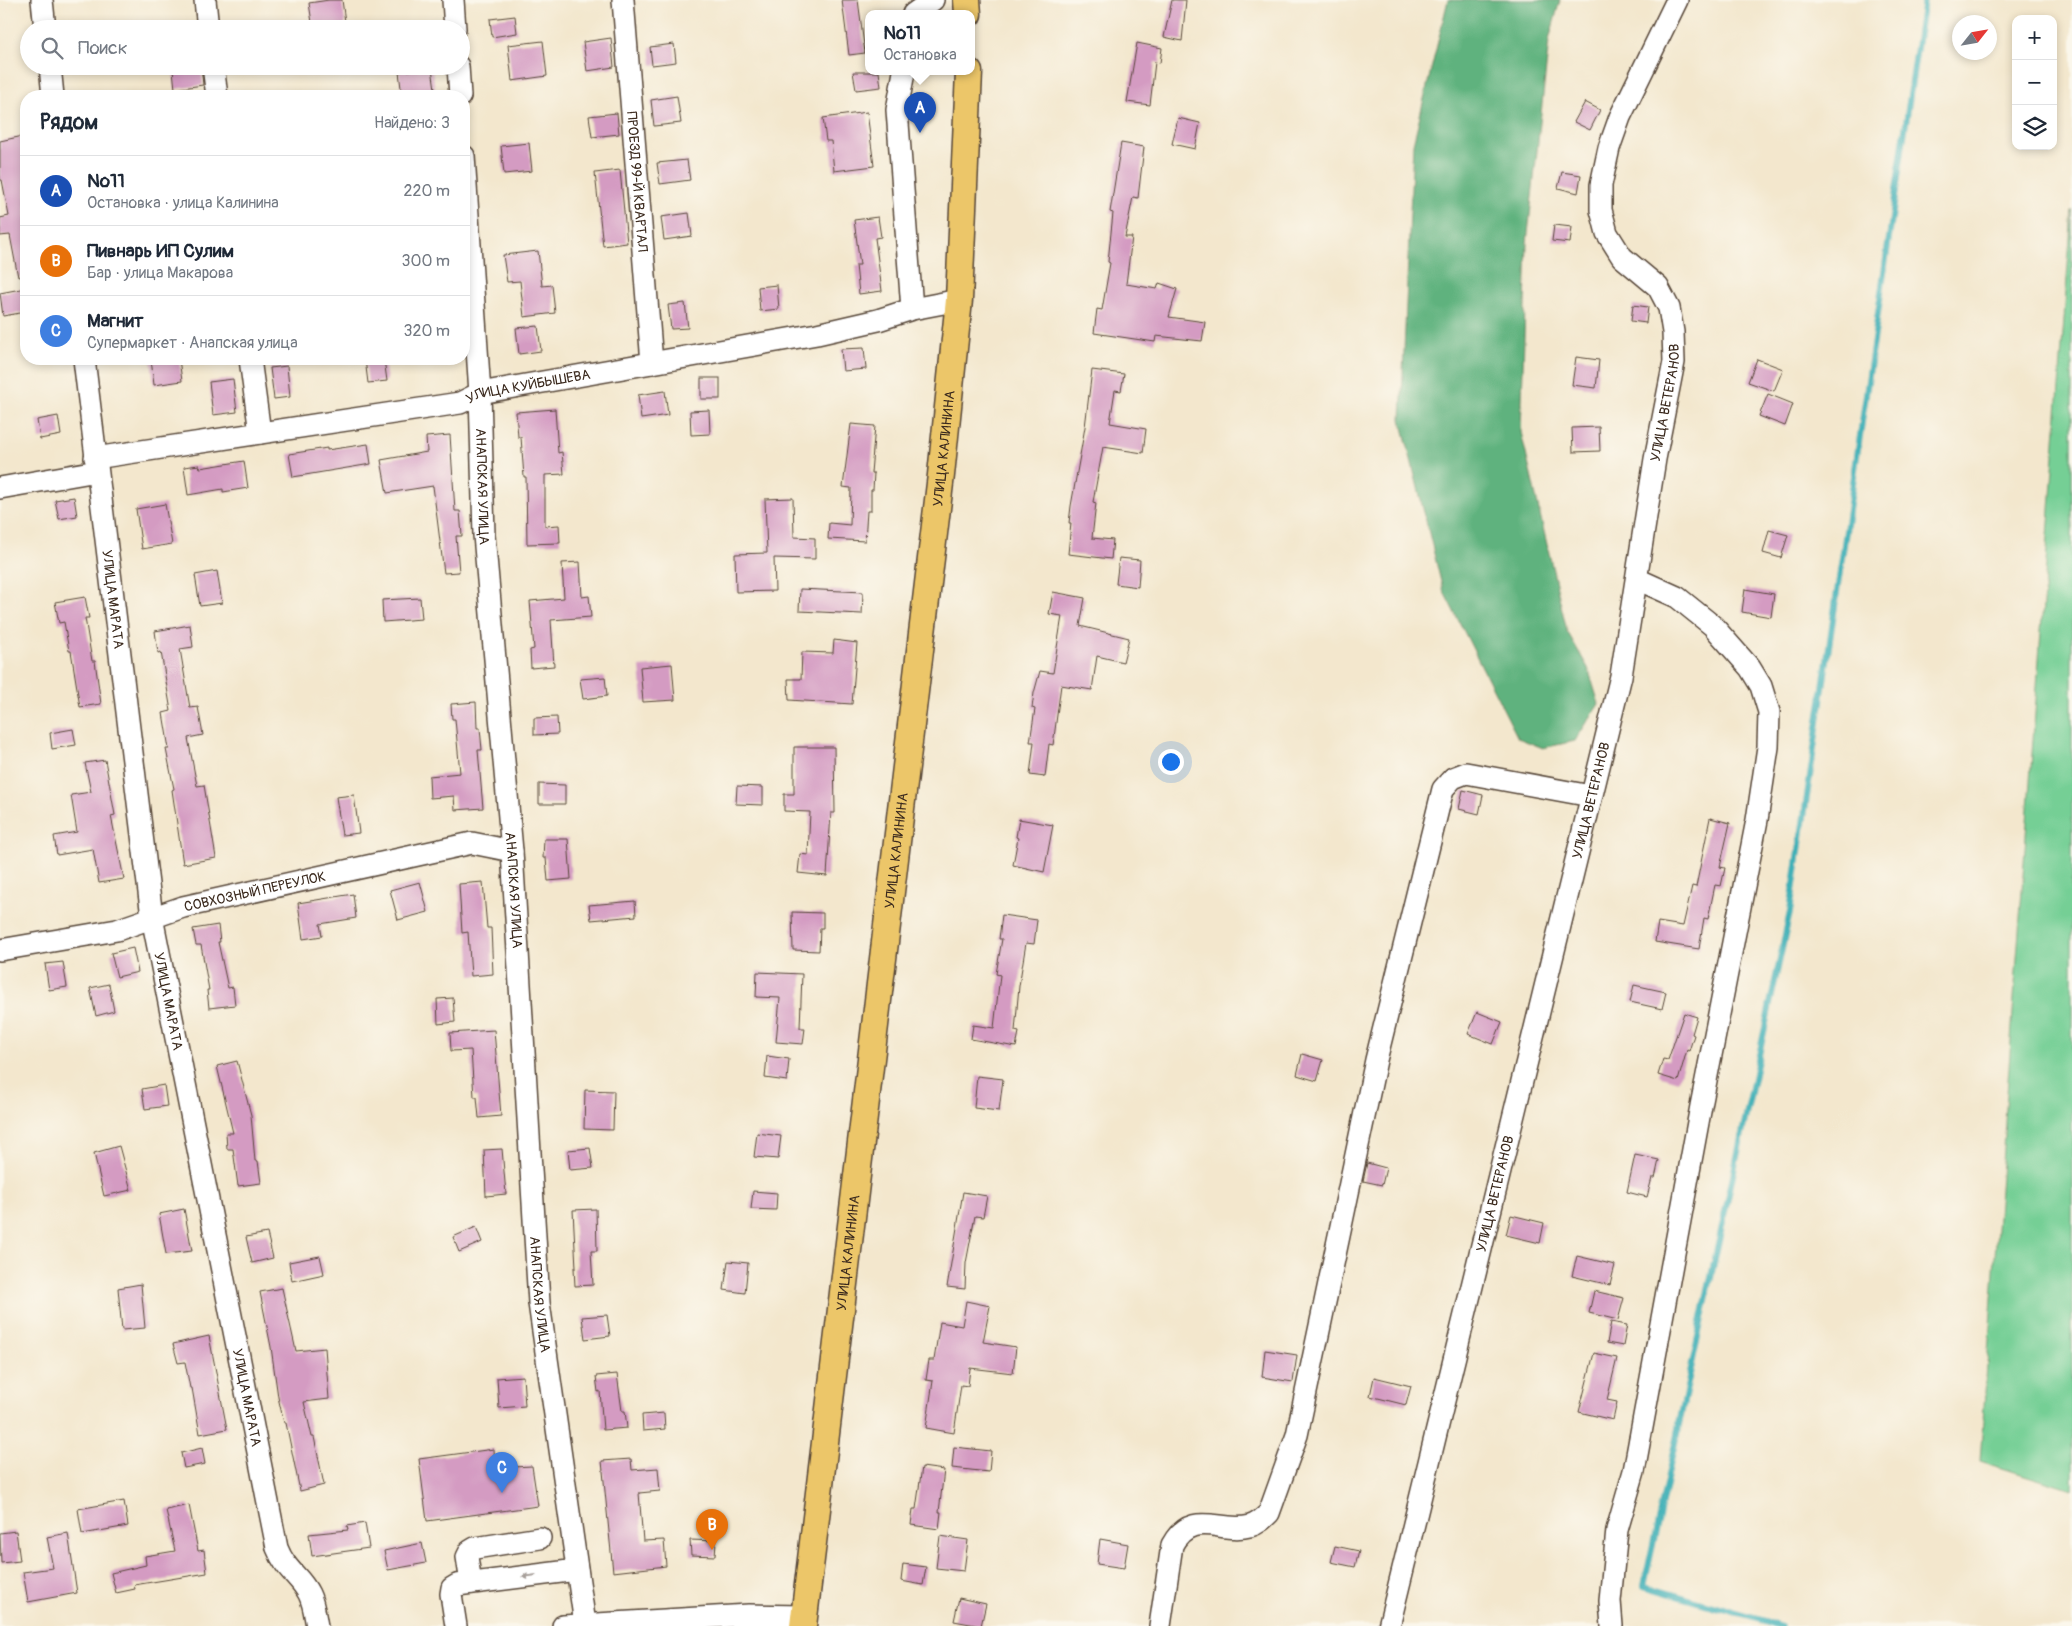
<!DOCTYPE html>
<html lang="ru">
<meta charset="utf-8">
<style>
:root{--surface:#fff;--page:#f2f2f3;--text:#1f2937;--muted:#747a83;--line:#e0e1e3;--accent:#d93025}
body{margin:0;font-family:Pangolin,sans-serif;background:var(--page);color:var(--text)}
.controls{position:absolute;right:15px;top:15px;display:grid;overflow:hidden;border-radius:10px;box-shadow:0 2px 8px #0003}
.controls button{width:45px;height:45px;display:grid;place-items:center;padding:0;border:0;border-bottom:1px solid var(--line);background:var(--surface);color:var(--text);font:25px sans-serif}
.compass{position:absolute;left:1952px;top:15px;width:45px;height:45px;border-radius:50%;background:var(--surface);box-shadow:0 2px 8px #0003;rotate:59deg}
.you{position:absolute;left:1170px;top:761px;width:18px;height:18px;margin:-12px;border:4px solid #fff;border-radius:50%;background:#1a73e8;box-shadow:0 0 0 8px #1a73e833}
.badge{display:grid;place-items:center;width:32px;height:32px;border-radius:50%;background:var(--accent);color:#fff;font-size:16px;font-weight:700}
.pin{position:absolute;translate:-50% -41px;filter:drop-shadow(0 1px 2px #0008)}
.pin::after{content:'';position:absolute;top:26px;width:18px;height:15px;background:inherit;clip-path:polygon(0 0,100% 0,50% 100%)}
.popup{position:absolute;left:865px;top:10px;width:110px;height:65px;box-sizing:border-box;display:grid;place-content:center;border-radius:10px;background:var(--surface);filter:drop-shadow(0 1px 4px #0005);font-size:16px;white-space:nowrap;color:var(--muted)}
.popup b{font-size:19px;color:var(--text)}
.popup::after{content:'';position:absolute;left:50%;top:100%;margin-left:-10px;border:10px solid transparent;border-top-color:var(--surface)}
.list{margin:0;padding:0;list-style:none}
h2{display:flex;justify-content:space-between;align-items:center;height:65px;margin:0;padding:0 20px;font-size:21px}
h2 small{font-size:16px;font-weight:400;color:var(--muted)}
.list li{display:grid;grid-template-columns:32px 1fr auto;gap:15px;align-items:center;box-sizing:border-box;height:70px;padding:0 20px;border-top:1px solid var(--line)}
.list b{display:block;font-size:19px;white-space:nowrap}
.list p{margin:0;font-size:16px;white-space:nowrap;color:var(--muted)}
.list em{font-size:16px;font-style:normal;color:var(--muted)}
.icon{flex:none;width:28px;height:28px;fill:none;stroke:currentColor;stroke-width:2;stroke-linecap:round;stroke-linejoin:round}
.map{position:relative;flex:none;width:2072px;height:1626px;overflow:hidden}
.search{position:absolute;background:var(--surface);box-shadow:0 2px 8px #0003;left:20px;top:20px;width:450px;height:55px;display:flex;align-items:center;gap:12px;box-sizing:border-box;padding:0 18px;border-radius:28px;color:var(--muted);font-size:19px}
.panel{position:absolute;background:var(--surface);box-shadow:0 2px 8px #0003;left:20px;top:90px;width:450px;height:275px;border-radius:20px}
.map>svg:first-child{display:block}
.green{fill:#74cf95;stroke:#587c5a}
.forest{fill:#5fb27e;stroke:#4d6e4e}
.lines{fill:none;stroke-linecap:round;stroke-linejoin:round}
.stream{stroke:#3fb0b7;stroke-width:6}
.building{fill:#d49bc2}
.minor-casing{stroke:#574638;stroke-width:24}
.major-casing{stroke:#574638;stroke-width:29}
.minor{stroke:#fff;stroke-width:21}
.major{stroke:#ecc669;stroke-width:26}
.oneway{fill:#a79f9a}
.labels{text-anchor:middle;stroke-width:4;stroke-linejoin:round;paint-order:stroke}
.street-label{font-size:14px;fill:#3b2a1e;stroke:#fbf7ec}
</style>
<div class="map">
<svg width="2072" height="1626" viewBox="0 0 2072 1626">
<rect width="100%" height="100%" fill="#fbf7ec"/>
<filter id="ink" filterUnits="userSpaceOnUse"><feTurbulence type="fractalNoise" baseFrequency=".02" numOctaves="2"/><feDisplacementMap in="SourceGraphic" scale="10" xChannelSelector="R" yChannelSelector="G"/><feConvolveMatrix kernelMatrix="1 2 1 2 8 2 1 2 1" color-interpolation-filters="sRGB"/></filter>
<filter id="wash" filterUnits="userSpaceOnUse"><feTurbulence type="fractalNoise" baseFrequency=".0096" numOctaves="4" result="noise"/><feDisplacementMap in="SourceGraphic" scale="20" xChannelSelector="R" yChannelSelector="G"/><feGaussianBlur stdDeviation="1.12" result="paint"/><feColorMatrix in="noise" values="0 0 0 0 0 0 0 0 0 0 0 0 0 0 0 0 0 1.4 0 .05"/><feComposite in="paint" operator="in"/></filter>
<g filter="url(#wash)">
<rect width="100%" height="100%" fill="#f3e7cd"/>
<polygon class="green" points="2072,210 2072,1490 1980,1461"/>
<polygon class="forest" points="1448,0 1560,0 1549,40 1527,243 1521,432 1567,631 1588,668 1599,704 1575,741 1543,748 1518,738 1443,590 1401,419 1413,144"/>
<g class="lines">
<polyline class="stream" points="1781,1626 1644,1586 1790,912 1924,0"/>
</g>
<g id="blocks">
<g class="building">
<polygon points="329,0 342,0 346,29 313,29 309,3"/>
<polygon points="842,0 858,0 865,53 849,55"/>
<polygon points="1172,0 1186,0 1182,41 1164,37"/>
<polygon points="515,16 517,33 492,37 490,19"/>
<polygon points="611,38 614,67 587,71 583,42"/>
<polygon points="543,41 547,76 512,81 508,45"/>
<polygon points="1137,43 1162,48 1160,63 1155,62 1150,105 1127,102"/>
<polygon points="674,44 676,62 652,65 650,47"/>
<polygon points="201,66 203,85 175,89 173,70"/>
<polygon points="432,68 436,96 402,96 399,72"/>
<polygon points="853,72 879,72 881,87 856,90"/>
<polygon points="677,96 681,123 654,126 651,100"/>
<polygon points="1585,102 1600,110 1590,130 1574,122"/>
<polygon points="867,112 874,166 834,171 831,141 826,141 823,118"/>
<polygon points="617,113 619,134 592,137 589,116"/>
<polygon points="1178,118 1200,123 1195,149 1172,144"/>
<polygon points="23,136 26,155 26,276 18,277 10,235 0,236 0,218 9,216 2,180 0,180 0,141"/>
<polygon points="529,143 532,171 504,174 501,146"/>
<polygon points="1121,143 1144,147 1138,198 1133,197 1125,237 1132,237 1126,284 1157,289 1159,283 1177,289 1169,317 1205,322 1202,341 1156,336 1155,342 1094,333 1097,309 1102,310 1110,263 1108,262 1113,213 1110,212"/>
<polygon points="687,160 690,180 660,184 657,163"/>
<polygon points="620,170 627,243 603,246 595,173"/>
<polygon points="1562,172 1581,175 1578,193 1558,188"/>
<polygon points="689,213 692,236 664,240 661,217"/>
<polygon points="878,217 881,237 875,238 882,291 859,294 856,265 860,265 854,220"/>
<polygon points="1554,225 1572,227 1570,243 1552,241"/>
<polygon points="538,251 542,286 552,285 555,313 524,317 520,281 507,282 503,255"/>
<polygon points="777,285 779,309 760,311 758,287"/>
<polygon points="26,288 26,312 3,316 0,293"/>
<polygon points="685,303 688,328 671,329 668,305"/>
<polygon points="1633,305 1648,307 1646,323 1631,321"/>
<polygon points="538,326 541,351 519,354 516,328"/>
<polygon points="864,348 866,369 843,371 841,349"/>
<polygon points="1576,357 1599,360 1596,388 1572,385"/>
<polygon points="151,359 179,359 182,381 154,385"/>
<polygon points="365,359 384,359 387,381 368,383"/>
<polygon points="1757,359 1783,369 1774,391 1748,382"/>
<polygon points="287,366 290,397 274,399 270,368"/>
<polygon points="1092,370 1124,374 1121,391 1115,390 1110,423 1146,429 1143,453 1103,447 1093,502 1096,503 1092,538 1113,540 1111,559 1068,554 1071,523 1069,523 1071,506 1085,427"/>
<rect x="701" y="378" width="19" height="21"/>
<polygon points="233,379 237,412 213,415 209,382"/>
<polygon points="665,391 668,415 641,419 638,395"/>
<polygon points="1768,394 1793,404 1785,426 1759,416"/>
<polygon points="555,409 558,453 562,452 564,474 545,475 545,526 559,525 560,543 527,544 526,477 524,477 521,437 518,437 516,412"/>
<polygon points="709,410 710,434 691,435 690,411"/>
<polygon points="58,416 61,435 40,439 37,420"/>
<polygon points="851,424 875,426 871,473 874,473 873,490 871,490 871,511 867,511 865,541 828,539 829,523 850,525 851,488 843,487"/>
<polygon points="1599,427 1600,451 1573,452 1572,428"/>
<polygon points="450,435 455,511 460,511 462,536 456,536 459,572 444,573 433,486 387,493 381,460 427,452 426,437"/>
<polygon points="368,444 371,464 293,477 289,454 327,448 327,450"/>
<polygon points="244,461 248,488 223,492 223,489 188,495 184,467 199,465 200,468"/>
<polygon points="74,497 77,516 59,519 55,500"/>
<polygon points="793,498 794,537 815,538 815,559 774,558 775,591 736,592 735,554 767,553 765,499"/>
<polygon points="165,504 172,544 142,549 136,509"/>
<polygon points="1769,530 1788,535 1781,558 1763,553"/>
<polygon points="1119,558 1140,560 1138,587 1116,584"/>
<polygon points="580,562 582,597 589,596 591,617 551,620 554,666 531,668 530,650 534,649 530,601 564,598 562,563"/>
<polygon points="217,571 222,603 200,606 195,575"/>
<polygon points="800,589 863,592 862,614 799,611"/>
<polygon points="1745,589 1774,594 1771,617 1742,612"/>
<polygon points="1053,592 1085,598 1080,626 1129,638 1123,662 1097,656 1092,690 1061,685 1053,745 1049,744 1045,777 1030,775 1034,742 1030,742 1035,709 1032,708 1034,693 1040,671 1053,673 1062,616 1049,614"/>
<polygon points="85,597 89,618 85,618 92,661 95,661 101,704 80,707 71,651 69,651 64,622 59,623 55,602"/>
<polygon points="420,598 422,619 383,622 382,600"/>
<polygon points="190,625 193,647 180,649 190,708 198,707 203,735 188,738 197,786 204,785 216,858 183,864 172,790 174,789 166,749 169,749 163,713 171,711 161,652 158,653 155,631"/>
<polygon points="834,640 857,643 852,704 789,700 788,679 801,679 802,652 833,653"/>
<polygon points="672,664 675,700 643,702 640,667"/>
<polygon points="605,677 607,696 583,699 580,679"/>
<polygon points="476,702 477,728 480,728 482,750 478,750 483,808 455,810 454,796 430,798 429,776 460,773 455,719 452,719 451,704"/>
<polygon points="557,717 558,734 534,735 534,718"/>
<polygon points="73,729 76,745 52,749 50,733"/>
<polygon points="794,747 834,747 835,813 831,813 827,876 798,873 800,854 808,855 810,812 784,811 784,794 794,794"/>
<polygon points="105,760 115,815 111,816 124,879 99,883 93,849 57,855 54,836 77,832 71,795 91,792 85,763"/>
<polygon points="539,784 565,785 565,804 539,804"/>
<polygon points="737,786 763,787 763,805 736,804"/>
<polygon points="1463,790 1483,795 1479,814 1459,809"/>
<polygon points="354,795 359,833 342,835 336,797"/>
<polygon points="1710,818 1730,823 1720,867 1725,868 1721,886 1715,885 1708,919 1704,918 1699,949 1655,942 1658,922 1683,926 1692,886 1696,887"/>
<polygon points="1019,819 1053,825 1044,872 1013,865 1018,838 1016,837"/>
<polygon points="544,839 568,839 571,879 548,881 546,858 543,858"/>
<polygon points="420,882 428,912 398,920 390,890"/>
<polygon points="483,882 487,928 491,928 493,974 471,976 468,932 462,933 459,884"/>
<polygon points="353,894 356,918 320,924 322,936 303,939 298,903"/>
<polygon points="635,901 636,916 591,920 589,905"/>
<polygon points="792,912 823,913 823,928 820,928 819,951 793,950"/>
<polygon points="1002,915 1037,920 1034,944 1026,943 1019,986 1015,1031 1019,1032 1016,1047 971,1039 973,1025 994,1028 1000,975 996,974 1002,939 999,939"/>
<polygon points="218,925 220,942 218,942 228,988 233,987 235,1005 209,1008 207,990 209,990 201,945 196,945 193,929"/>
<polygon points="133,948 138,972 117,977 111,953"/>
<polygon points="63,962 67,987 49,990 45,964"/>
<polygon points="757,972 802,974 800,1028 805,1028 803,1044 776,1042 780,998 756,997"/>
<polygon points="109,984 114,1011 96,1016 90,988"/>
<polygon points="1634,985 1666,992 1662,1009 1630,1002"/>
<polygon points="453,998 455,1022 438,1024 437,999"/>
<polygon points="1477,1012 1502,1022 1493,1044 1468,1034"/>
<polygon points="1684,1013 1697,1017 1692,1034 1694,1035 1689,1051 1687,1050 1678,1081 1658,1075 1663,1059 1668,1060"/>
<polygon points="494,1030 501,1116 479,1118 477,1097 474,1097 471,1050 451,1051 450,1033"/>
<polygon points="1302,1054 1323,1060 1317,1081 1297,1075"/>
<polygon points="767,1056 789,1059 787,1081 765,1078"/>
<polygon points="237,1061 251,1115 255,1161 258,1161 261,1183 238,1186 233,1149 227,1149 226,1133 233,1133 217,1066"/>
<polygon points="977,1076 1003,1079 999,1111 974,1108"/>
<polygon points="164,1085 167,1106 145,1109 142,1089"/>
<polygon points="585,1090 614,1091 613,1130 584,1129"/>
<polygon points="757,1133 781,1136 778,1159 754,1157"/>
<polygon points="119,1146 131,1190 104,1196 94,1153"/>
<polygon points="590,1148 593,1168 570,1170 568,1150"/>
<polygon points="502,1149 506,1194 486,1196 484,1150"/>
<polygon points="1635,1155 1659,1160 1655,1178 1652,1178 1647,1197 1627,1192"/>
<polygon points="1367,1163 1386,1168 1382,1185 1363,1181"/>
<polygon points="753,1191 777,1193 776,1210 751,1209"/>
<polygon points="963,1192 987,1196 983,1217 975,1216 966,1263 965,1289 947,1287"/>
<polygon points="184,1209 192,1251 166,1254 159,1214"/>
<polygon points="596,1209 597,1251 591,1251 593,1285 575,1286 574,1268 576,1268 573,1210"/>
<polygon points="1511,1215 1544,1223 1540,1243 1506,1235"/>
<polygon points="476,1227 482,1242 459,1252 453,1237"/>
<polygon points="267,1233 273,1258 252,1263 246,1237"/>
<polygon points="320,1256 324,1274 292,1281 289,1262"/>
<polygon points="1577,1256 1615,1265 1610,1285 1572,1276"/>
<polygon points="728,1261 748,1263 745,1293 724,1290"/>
<polygon points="141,1284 145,1328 122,1330 118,1288"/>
<polygon points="282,1288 296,1351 325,1348 329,1399 304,1402 312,1437 314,1437 324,1485 300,1491 286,1423 284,1423 278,1397 271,1347 260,1292"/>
<polygon points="1594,1291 1624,1298 1618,1320 1589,1313"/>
<polygon points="966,1301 990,1306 983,1342 1016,1347 1013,1373 970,1368 968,1386 961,1385 954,1433 926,1428 933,1381 926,1380 929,1360 934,1360 940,1322 962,1326"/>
<polygon points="607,1315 610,1336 585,1339 582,1317"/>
<polygon points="1611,1322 1627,1325 1623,1346 1607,1343"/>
<polygon points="209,1336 227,1429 200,1434 192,1388 190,1388 185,1362 178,1363 173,1344"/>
<polygon points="1265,1350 1297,1355 1293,1382 1262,1377"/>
<polygon points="1594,1353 1617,1358 1607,1400 1617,1402 1613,1420 1579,1412"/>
<polygon points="617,1374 622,1411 625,1411 627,1428 603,1430 600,1391 598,1392 596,1376"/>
<polygon points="523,1376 525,1406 499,1408 497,1378"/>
<polygon points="1374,1377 1411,1386 1406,1405 1370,1396"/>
<polygon points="664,1413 665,1429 643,1431 642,1415"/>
<polygon points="954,1447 991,1451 989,1472 952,1468"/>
<polygon points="202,1448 205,1464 184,1468 181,1453"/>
<polygon points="494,1449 495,1468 532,1466 538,1506 427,1521 419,1459"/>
<polygon points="631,1459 632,1470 658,1468 660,1491 639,1493 643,1541 664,1540 666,1566 613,1572 602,1461"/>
<polygon points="922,1467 944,1470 939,1512 941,1512 939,1529 911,1525 913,1509 916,1509"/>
<polygon points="124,1501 128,1526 82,1534 78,1509"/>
<polygon points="189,1505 198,1551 204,1550 207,1573 134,1585 135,1589 116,1593 111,1573 146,1565 145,1556 175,1551 166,1510"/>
<polygon points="365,1523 369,1548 312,1556 309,1534 348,1530 347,1526"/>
<polygon points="16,1531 20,1561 1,1563 0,1533"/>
<polygon points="68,1533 77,1593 28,1602 23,1572 53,1568 47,1537"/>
<polygon points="940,1536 968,1540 964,1571 936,1568"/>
<polygon points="1100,1539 1128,1544 1124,1568 1097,1564"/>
<polygon points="690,1540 716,1541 715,1556 691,1555"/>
<polygon points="422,1543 426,1563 388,1570 384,1551"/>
<polygon points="1335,1546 1359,1551 1355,1567 1331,1562"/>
<polygon points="903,1564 926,1567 923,1585 901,1581"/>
<polygon points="959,1598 986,1604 981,1626 954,1621"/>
</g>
</g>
</g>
<g filter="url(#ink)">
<use href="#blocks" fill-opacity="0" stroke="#574638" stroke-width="1"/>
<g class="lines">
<defs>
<g id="minor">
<polyline points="42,0 45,29"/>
<polyline points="205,0 208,29"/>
<polyline points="453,0 455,29"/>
<path id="s1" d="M623,0l29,363"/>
<polyline points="913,14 933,0"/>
<polyline points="50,66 53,96"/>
<polyline points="213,66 217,96"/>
<polyline points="458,66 460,96"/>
<polyline points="904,72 897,110 912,309"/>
<path id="s2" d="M464,156l16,237 4,142 28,316 27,452 46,321"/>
<path id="s3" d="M84,359l68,558 125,631c9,23 23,28 32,46 5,10 6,22 8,32"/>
<polyline points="250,359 260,433"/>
<path id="s4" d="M95,458l365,-55 20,-10 337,-59 61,-14 34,-11 47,-9"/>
<polyline points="0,488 97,471"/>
<path id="s5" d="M0,950l117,-20 66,-23 289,-64 40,8"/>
<polyline points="471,1583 467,1557 470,1551 475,1548 540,1538"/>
<polyline points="456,1626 451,1594 452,1588 457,1585 577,1570"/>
<polyline points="563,1626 749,1615 804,1616"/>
<path d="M1160,1626l12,-81c20,-37 49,-11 78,-19 8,-2 13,-7 19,-13l28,-78 79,-375 67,-271 10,-11 13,-5 125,23"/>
<path id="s6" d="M1389,1626l232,-950 34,-217 19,-97 -1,-30 -4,-24 -11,-21 -36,-30 -15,-24 -6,-23v-25l8,-37 11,-31 57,-117"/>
<polyline points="1612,1626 1610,1601 1617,1530 1634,1471 1701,1106 1757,820 1768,747 1769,712 1761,686 1750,668 1713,626 1677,597 1637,579"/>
</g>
<g id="major">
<polyline points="967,0 968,14"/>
<path id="s7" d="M803,1626l138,-1151 18,-175 10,-228"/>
</g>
</defs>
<use href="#minor" class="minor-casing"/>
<use href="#major" class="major-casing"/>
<use href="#minor" class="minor"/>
<use href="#major" class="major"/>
</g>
<defs><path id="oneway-solid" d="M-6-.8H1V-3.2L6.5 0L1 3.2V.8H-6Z" transform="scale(1.25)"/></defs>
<use class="oneway" href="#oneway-solid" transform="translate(529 1576) rotate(173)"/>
</g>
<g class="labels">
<g class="street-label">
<text dy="5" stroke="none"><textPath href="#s1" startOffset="182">ПРОЕЗД 99-Й КВАРТАЛ</textPath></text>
<text dy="5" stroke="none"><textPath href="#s4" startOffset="440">УЛИЦА КУЙБЫШЕВА</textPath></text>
<text dy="5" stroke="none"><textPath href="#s6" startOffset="1255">УЛИЦА ВЕТЕРАНОВ</textPath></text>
<text dy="5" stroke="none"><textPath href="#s7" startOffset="1186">УЛИЦА КАЛИНИНА</textPath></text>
<text dy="5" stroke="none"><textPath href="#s2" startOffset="331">АНАПСКАЯ УЛИЦА</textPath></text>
<text dy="5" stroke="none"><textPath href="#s3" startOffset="242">УЛИЦА МАРАТА</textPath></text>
<text dy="5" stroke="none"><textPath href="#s6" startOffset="850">УЛИЦА ВЕТЕРАНОВ</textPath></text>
<text dy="5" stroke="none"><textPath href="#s7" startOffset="781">УЛИЦА КАЛИНИНА</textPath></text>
<text dy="5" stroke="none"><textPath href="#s5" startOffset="262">СОВХОЗНЫЙ ПЕРЕУЛОК</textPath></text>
<text dy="5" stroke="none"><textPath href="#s2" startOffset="736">АНАПСКАЯ УЛИЦА</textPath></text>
<text dy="5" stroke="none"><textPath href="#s3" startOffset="648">УЛИЦА МАРАТА</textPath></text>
<text dy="5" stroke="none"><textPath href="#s6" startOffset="445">УЛИЦА ВЕТЕРАНОВ</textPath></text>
<text dy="5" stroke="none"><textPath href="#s7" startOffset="376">УЛИЦА КАЛИНИНА</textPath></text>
<text dy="5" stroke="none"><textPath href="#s2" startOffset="1141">АНАПСКАЯ УЛИЦА</textPath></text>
<text dy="5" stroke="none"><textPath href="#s3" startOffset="1052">УЛИЦА МАРАТА</textPath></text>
</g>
</g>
</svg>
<div class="controls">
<button>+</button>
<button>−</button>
<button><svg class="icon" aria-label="layers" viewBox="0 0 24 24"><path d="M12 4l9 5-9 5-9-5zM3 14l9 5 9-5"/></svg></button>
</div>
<svg class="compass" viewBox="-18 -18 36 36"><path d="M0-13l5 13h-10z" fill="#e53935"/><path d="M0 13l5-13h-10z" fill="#747a83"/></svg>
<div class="you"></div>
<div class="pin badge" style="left:920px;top:133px;background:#1a4fb4">A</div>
<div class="popup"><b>№11</b>Остановка</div>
<div class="pin badge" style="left:712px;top:1550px;background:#e8710a">B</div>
<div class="pin badge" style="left:502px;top:1493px;background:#3f7fe0">C</div>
<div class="search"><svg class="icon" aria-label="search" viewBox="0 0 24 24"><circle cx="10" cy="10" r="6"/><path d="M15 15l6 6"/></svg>Поиск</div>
<section class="panel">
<h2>Рядом<small>Найдено: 3</small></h2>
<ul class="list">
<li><span class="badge" style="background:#1a4fb4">A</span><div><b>№11</b><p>Остановка · улица Калинина</p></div><em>220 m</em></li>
<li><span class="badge" style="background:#e8710a">B</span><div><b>Пивнарь ИП Сулим</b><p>Бар · улица Макарова</p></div><em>300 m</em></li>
<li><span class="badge" style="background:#3f7fe0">C</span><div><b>Магнит</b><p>Супермаркет · Анапская улица</p></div><em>320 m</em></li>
</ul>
</section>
</div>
